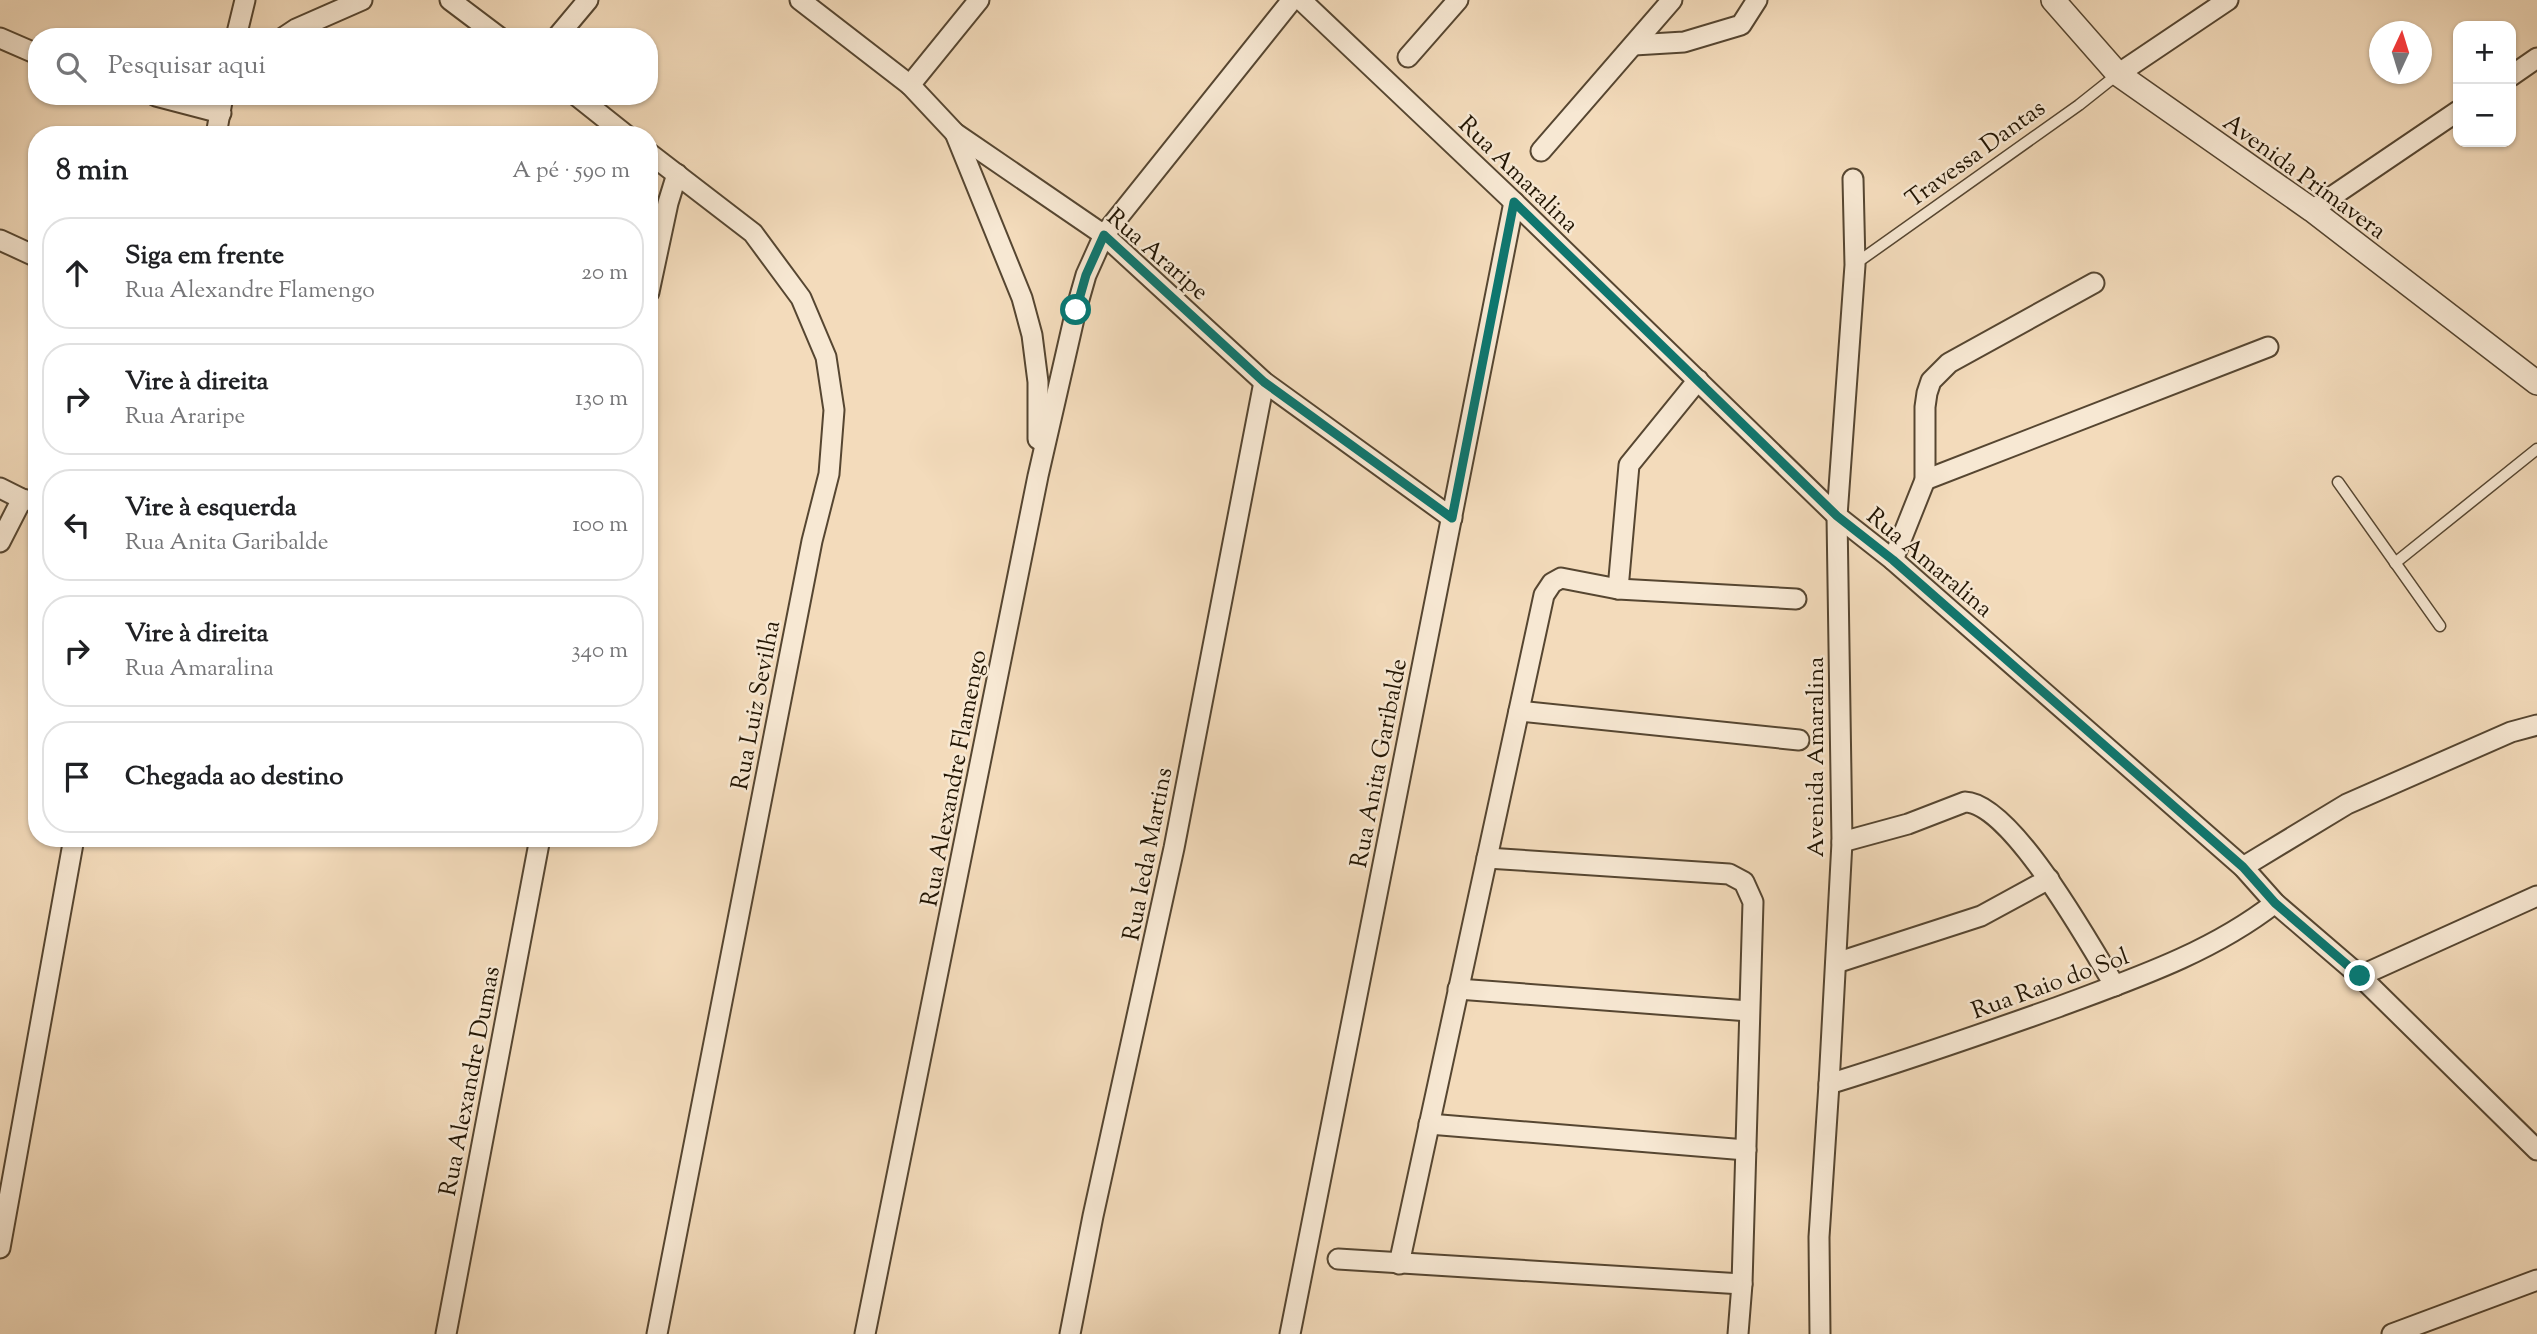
<!DOCTYPE html>
<html lang="pt">
<meta charset="utf-8">
<style>
:root{--surface:#fff;--page:#f6f6f6;--text:#202124;--muted:#757577;--line:#e0e0e0}
body{margin:0;font-family:"Sorts Mill Goudy",serif;background:var(--page);color:var(--text)}
.controls{position:absolute;right:21px;top:21px;display:grid;overflow:hidden;border-radius:14px;box-shadow:0 2px 5px #0004}
.controls button{width:63px;height:63px;display:grid;place-items:center;padding:0;border:0;border-bottom:2px solid var(--line);background:var(--surface);color:var(--text);font:35px sans-serif}
.compass{position:absolute;left:2369px;top:21px;width:63px;height:63px;border-radius:50%;background:var(--surface);box-shadow:0 2px 5px #0004;rotate:4deg}
.stop{position:absolute;width:21px;height:21px;margin:-16px;border:5px solid #0f766e;border-radius:50%;background:#fff}
.stop.end{background:#0f766e;border-color:#fff;box-shadow:0 2px 7px #0008}
.list{margin:0;padding:0;list-style:none}
h2{display:flex;justify-content:space-between;align-items:center;height:91px;margin:0;padding:0 28px;font-size:30px}
h2 small{font-size:23px;font-weight:400;color:var(--muted)}
.list li{display:grid;grid-template-columns:46px 1fr auto;gap:21px;align-items:center;box-sizing:border-box;height:112px;margin:0 14px 14px;padding:0 14px;border:2px solid var(--line);border-radius:28px}
.list b{display:block;font-size:26px;white-space:nowrap}
.list p{margin:0;font-size:23px;white-space:nowrap;color:var(--muted)}
.list em{font-size:23px;font-style:normal;color:var(--muted)}
.icon{flex:none;width:38px;height:38px;fill:none;stroke:currentColor;stroke-width:2;stroke-linecap:round;stroke-linejoin:round}
.map{position:relative;flex:none;width:2537px;height:1334px;overflow:hidden}
.search{position:absolute;background:var(--surface);box-shadow:0 2px 5px #0004;left:28px;top:28px;width:630px;height:77px;display:flex;align-items:center;gap:18px;box-sizing:border-box;padding:0 24px;border-radius:28px;color:var(--muted);font-size:26px}
.panel{position:absolute;background:var(--surface);box-shadow:0 2px 5px #0004;left:28px;top:126px;width:630px;height:721px;border-radius:28px}
.map>svg:first-child{display:block}
.lines{fill:none;stroke-linecap:round;stroke-linejoin:round}
.service-casing{stroke:#564631;stroke-width:13}
.minor-casing{stroke:#564631;stroke-width:23}
.tertiary-casing{stroke:#564631;stroke-width:26}
.service{stroke:#f7e8d3;stroke-width:10}
.minor{stroke:#f7e8d3;stroke-width:19}
.tertiary{stroke:#f7e8d3;stroke-width:23}
.route{stroke:#0f766e;stroke-width:9}
.labels{text-anchor:middle;stroke-width:5;stroke-linejoin:round;paint-order:stroke}
.street-label{font-size:24px;fill:#221503;stroke:#f7e8d3}
</style>
<div class="map">
<svg width="2537" height="1334" viewBox="0 0 2537 1334">
<rect width="100%" height="100%" fill="#f3dbbb"/>
<filter id="stains"><feTurbulence type="fractalNoise" baseFrequency=".00286" numOctaves="4"/><feColorMatrix values="0 0 0 0 .2 0 0 0 0 .09 0 0 0 0 .02 0 0 0 .5 -.17"/></filter>
<radialGradient id="worn" r=".72"><stop offset=".6" stop-color="#630" stop-opacity="0"/><stop offset="1" stop-color="#630" stop-opacity=".3"/></radialGradient>
<g class="lines">
<defs>
<g id="service">
<polyline points="1855,264 2079,105 2118,74"/>
<polyline points="2338,482 2440,626"/>
<polyline points="2395,563 2537,449"/>
</g>
<g id="minor">
<polyline points="450,0 499,37"/>
<polyline points="800,0 910,85 955,133 1104,235 1264,382 1452,518"/>
<polyline points="1301,0 1514,202 1837,516 1893,560 2243,867 2275,903 2360,976 2537,1150"/>
<polyline points="236,37 245,0"/>
<polyline points="284,37 296,29 362,0"/>
<polyline points="557,37 588,0"/>
<polyline points="0,38 37,54"/>
<polyline points="1634,45 1684,42 1741,25 1757,0"/>
<polyline points="1408,57 1458,0"/>
<polyline points="2118,74 2228,0"/>
<polyline points="2511,76 2537,58"/>
<polyline points="910,85 979,0"/>
<polyline points="156,96 221,113"/>
<polyline points="577,96 626,135"/>
<polyline points="955,133 1022,298 1032,335 1038,382 1038,439"/>
<polyline points="216,135 223,96"/>
<polyline points="1541,151 1672,0"/>
<polyline points="649,153 753,233 801,298 826,357 834,410 829,474 812,541 657,1334"/>
<polyline points="2312,210 2458,111"/>
<polyline points="0,240 37,257"/>
<polyline points="649,292 668,203 677,174"/>
<polyline points="1925,480 2268,347"/>
<polyline points="0,488 22,499 37,502"/>
<polyline points="0,542 22,499"/>
<polyline points="1893,560 1925,480 1925,407 1927,393 1931,381 1949,363 2094,283"/>
<polyline points="1618,589 1629,465 1698,380"/>
<polyline points="1519,711 1799,740"/>
<path d="M1842,842l66,-18 57,-22c47,1 126,145 150,184"/>
<polyline points="1487,858 1729,874 1744,882 1753,902 1742,1284 1738,1334"/>
<polyline points="2243,867 2347,804 2511,732 2537,725"/>
<polyline points="1836,963 1981,916 2049,879"/>
<polyline points="2360,976 2537,896"/>
<polyline points="1458,989 1749,1011"/>
<path d="M1829,1084c78,-24 153,-50 229,-77 75,-28 153,-54 217,-104"/>
<polyline points="1429,1124 1746,1150"/>
<polyline points="0,1248 74,838"/>
<polyline points="1338,1259 1742,1284"/>
<polyline points="1399,1264 1544,595 1552,583 1561,578 1618,589 1796,599"/>
<polyline points="446,1334 540,838"/>
<polyline points="865,1334 1038,476 1076,310 1086,275 1104,235 1292,0"/>
<polyline points="1070,1334 1093,1216 1174,848 1264,382"/>
<polyline points="1290,1334 1514,202"/>
<polyline points="1820,1334 1819,1237 1829,1084 1842,842 1837,516 1855,265 1853,179"/>
<polyline points="2392,1334 2537,1280"/>
</g>
<polyline id="tertiary" points="2053,0 2118,74 2312,210 2537,383"/>
</defs>
<use href="#service" class="service-casing"/>
<use href="#minor" class="minor-casing"/>
<use href="#tertiary" class="tertiary-casing"/>
<use href="#service" class="service"/>
<use href="#minor" class="minor"/>
<use href="#tertiary" class="tertiary"/>
</g>
<g class="lines">
<polyline class="route" points="1076,310 1086,275 1104,235 1264,382 1452,518 1514,202 1837,516 1893,560 2243,867 2275,903 2360,976"/>
</g>
<g class="labels">
<g class="street-label">
<text transform="translate(1975 153) rotate(-36)" y="8">Travessa Dantas</text>
<text transform="translate(1519 174) rotate(44)" y="8">Rua Amaralina</text>
<text transform="translate(2305 176) rotate(36)" y="8">Avenida Primavera</text>
<text transform="translate(1158 254) rotate(41)" y="8">Rua Araripe</text>
<text transform="translate(1930 562) rotate(40)" y="8">Rua Amaralina</text>
<text transform="translate(755 705) rotate(-79)" y="8">Rua Luiz Sevilha</text>
<text transform="translate(1815 757) rotate(-90)" y="8">Avenida Amaralina</text>
<text transform="translate(1378 763) rotate(-79)" y="8">Rua Anita Garibalde</text>
<text transform="translate(953 778) rotate(-79)" y="8">Rua Alexandre Flamengo</text>
<text transform="translate(1147 854) rotate(-79)" y="8">Rua Ieda Martins</text>
<text transform="translate(2050 983) rotate(-20)" y="8">Rua Raio do Sol</text>
<text transform="translate(469 1081) rotate(-79)" y="8">Rua Alexandre Dumas</text>
</g>
</g>
<rect width="100%" height="100%" filter="url(#stains)"/>
<rect width="100%" height="100%" fill="url(#worn)"/>
</svg>
<div class="controls">
<button>+</button>
<button>−</button>
</div>
<svg class="compass" viewBox="-18 -18 36 36"><path d="M0-13l5 13h-10z" fill="#e53935"/><path d="M0 13l5-13h-10z" fill="#757577"/></svg>
<div class="stop" style="left:1076px;top:310px"></div>
<div class="stop end" style="left:2360px;top:976px"></div>
<div class="search"><svg class="icon" aria-label="search" viewBox="0 0 24 24"><circle cx="10" cy="10" r="6"/><path d="M15 15l6 6"/></svg>Pesquisar aqui</div>
<section class="panel">
<h2>8 min<small>A pé · 590 m</small></h2>
<ul class="list">
<li><svg class="icon" aria-label="ahead" viewBox="0 0 24 24"><path d="M12 20V5M6 11l6-6 6 6"/></svg><div><b>Siga em frente</b><p>Rua Alexandre Flamengo</p></div><em>20 m</em></li>
<li><svg class="icon" aria-label="right" viewBox="0 0 24 24"><path d="M7 20v-9h11M14 6l5 5-5 5"/></svg><div><b>Vire à direita</b><p>Rua Araripe</p></div><em>130 m</em></li>
<li><svg class="icon" aria-label="left" viewBox="0 0 24 24"><path d="M17 20v-9H6M10 6l-5 5 5 5"/></svg><div><b>Vire à esquerda</b><p>Rua Anita Garibalde</p></div><em>100 m</em></li>
<li><svg class="icon" aria-label="right" viewBox="0 0 24 24"><path d="M7 20v-9h11M14 6l5 5-5 5"/></svg><div><b>Vire à direita</b><p>Rua Amaralina</p></div><em>340 m</em></li>
<li><svg class="icon" aria-label="arrive" viewBox="0 0 24 24"><path d="M6 21V4h12l-3 4 3 4H6"/></svg><div><b>Chegada ao destino</b></div></li>
</ul>
</section>
</div>
